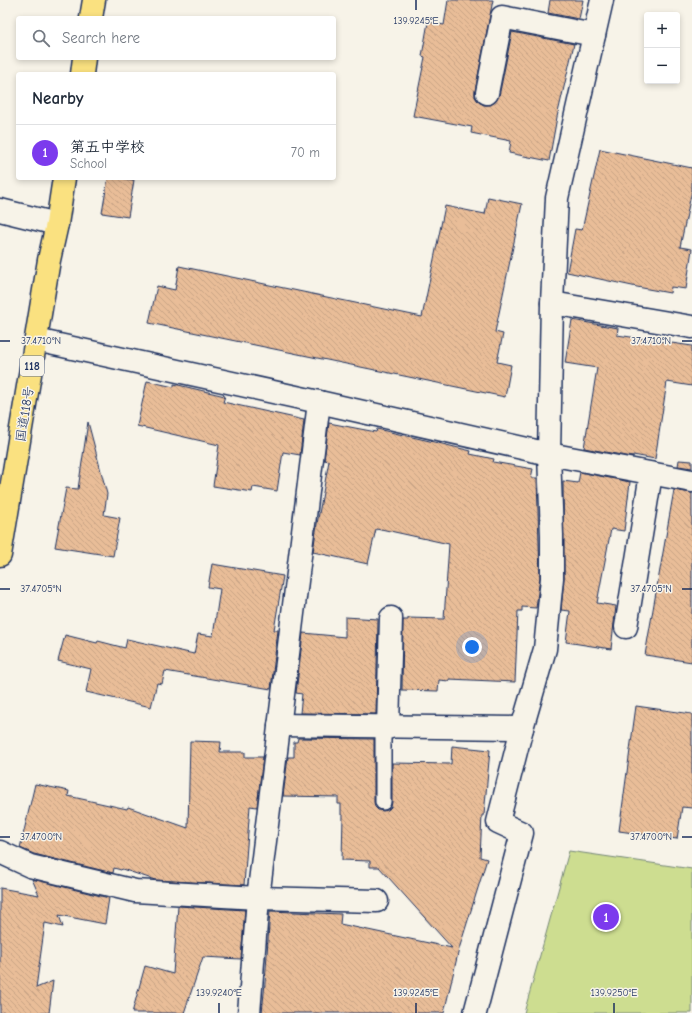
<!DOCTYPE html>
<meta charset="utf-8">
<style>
:root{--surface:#fff;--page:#f6f6f7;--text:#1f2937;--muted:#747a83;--line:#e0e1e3;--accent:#7c3aed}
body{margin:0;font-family:"Comic Neue","Klee One",sans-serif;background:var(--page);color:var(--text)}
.controls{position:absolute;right:12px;top:12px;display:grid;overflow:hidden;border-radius:4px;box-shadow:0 2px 6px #0003}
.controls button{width:36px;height:36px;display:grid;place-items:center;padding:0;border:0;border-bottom:1px solid var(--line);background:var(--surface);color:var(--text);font:20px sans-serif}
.you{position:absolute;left:472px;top:647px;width:14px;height:14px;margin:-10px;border:3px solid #fff;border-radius:50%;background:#1a73e8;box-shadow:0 0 0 6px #1a73e833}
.badge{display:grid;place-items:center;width:26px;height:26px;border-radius:50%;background:var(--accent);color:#fff;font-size:13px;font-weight:700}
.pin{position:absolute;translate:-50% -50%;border:2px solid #fff;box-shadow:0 1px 4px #0006}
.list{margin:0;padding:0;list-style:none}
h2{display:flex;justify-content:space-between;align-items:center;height:52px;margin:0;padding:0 16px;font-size:17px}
h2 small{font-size:13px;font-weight:400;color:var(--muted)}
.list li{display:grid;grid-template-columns:26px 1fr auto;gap:12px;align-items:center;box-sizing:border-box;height:56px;padding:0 16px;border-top:1px solid var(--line)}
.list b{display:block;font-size:15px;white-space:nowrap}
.list p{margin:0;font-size:13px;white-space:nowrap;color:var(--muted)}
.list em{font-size:13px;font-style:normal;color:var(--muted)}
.icon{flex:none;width:22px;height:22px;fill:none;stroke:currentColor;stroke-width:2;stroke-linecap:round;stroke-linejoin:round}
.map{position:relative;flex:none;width:692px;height:1013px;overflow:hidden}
.search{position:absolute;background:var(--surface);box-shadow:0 2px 6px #0003;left:16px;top:16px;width:320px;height:44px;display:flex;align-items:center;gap:10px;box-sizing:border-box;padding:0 14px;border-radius:4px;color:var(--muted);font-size:15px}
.panel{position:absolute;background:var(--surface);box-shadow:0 2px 6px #0003;left:16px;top:72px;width:320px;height:108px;border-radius:4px}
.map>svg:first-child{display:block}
.pitch{fill:#cddd90;stroke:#748677}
.building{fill:url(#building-back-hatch);stroke:#1b2f5e}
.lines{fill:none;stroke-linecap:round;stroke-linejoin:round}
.lane-casing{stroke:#1b2f5e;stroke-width:18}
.street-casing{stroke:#1b2f5e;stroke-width:25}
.highway-casing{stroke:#1b2f5e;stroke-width:25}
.lane{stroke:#f7f3e8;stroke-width:15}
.street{stroke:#f7f3e8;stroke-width:22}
.highway{stroke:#fae180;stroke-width:22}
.ticks{fill:none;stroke:#1b2f5e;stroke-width:1.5}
.labels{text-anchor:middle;stroke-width:3;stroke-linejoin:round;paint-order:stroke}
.shield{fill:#f7f3e8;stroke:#5d6a87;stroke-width:1}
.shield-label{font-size:12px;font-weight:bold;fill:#1b2f5e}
.street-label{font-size:13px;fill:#1b2f5e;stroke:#f7f3e8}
.ticks-label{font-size:10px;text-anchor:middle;fill:#1b2f5e;stroke:#f7f3e8;stroke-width:3;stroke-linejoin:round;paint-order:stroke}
</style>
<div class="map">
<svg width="692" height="1013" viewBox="0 0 692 1013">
<defs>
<pattern id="building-back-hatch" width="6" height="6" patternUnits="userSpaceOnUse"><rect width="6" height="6" fill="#e9bd98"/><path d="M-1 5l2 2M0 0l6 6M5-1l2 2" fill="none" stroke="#c7a385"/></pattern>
</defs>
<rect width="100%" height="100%" fill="#f7f3e8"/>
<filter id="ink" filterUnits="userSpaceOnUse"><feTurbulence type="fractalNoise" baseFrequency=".025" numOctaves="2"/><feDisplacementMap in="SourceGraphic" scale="8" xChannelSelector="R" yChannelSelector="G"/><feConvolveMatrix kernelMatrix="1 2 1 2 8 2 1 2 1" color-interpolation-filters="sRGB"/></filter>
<g filter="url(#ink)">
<polygon class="pitch" points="569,851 692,869 692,1013 524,1013"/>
<g class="building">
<polygon points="448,0 493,0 475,91 475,97 479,102 484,105 491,105 496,101 499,96 512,32 574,44 557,117 549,161 509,153 511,141 471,133 472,127 413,116 425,57 422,56 428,22 444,25"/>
<polygon points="550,0 583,0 579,19 548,13"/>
<polygon points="600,149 692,168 692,190 680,247 692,249 686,289 671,287 670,293 637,287 567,272 575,229 582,230"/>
<polygon points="108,178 120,178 134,180 128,217 102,213"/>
<polygon points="488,197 522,204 495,332 503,334 497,362 511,365 505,397 149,323 157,286 175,290 179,266 422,317 445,206 485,214"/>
<polygon points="572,320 618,328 617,335 692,346 692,386 667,382 655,459 633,455 632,457 584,448 597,368 565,363"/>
<polygon points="147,381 174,387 174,384 225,396 223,402 304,420 300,455 283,452 277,491 253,487 252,492 213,486 219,445 137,426"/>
<polygon points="88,422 107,494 104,515 120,518 113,556 55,547 66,488 78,489"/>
<polygon points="329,423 376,432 377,429 434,442 471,451 470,454 494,459 493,462 533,469 531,478 537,478 540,577 536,608 522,607 522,611 518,611 515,682 449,679 449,681 439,680 438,691 402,690 403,620 408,620 408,618 444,619 449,544 381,529 381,530 376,529 368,564 313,552 317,524 329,461 324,460"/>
<polygon points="679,460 692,461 692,468 678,466"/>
<polygon points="580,472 630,482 624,531 611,529 597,603 616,606 611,649 566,642 570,611 561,610 564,578 563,481 578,483"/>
<polygon points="674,490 692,493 692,662 645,655"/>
<polygon points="212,564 283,576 274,630 278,630 271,689 165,671 162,684 157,683 151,707 86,692 91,669 58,661 65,635 97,643 98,641 125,648 127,639 194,654 198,634 213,636 220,589 208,587"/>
<polygon points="345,617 378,619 376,714 300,713 302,694 296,693 303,633 345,637"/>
<polygon points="636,706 692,714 692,808 682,807 677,839 619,831"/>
<polygon points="298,738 374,739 374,802 375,807 378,810 383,811 388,810 391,807 392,802 392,763 451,764 452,746 490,750 484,815 482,815 480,857 487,859 459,949 444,1013 262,1013 265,983 270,911 341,914 340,924 452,948 379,867 370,867 370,861 342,860 343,815 341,815 341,804 338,804 338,797 283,796 288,757 294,757 294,742 297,742"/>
<polygon points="190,741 221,742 220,752 245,752 245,757 263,757 257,807 250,806 244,885 155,880 122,869 121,870 114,868 113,873 34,854 20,848 35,784 69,791 68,796 127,809 128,807 188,828"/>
<polygon points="32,879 109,898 105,924 59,915 63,927 45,923 36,988 53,981 49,1013 0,1013 0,888 39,895"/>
<polygon points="178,906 245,910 241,959 203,957 184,1013 132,1013 145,966 173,974"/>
</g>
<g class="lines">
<defs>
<polyline id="lane" points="383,727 383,802"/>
<g id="street">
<polyline points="487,93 502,17 594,35"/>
<polyline points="0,210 57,224"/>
<polyline points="552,303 692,327"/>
<polyline points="36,340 319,402 549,454 692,481"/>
<polyline points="626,627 651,474"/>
<polyline points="279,725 522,728"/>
<polyline points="388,728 391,618"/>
<polyline points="0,852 30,866 135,891 258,898 377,901"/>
<polyline points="249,1013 258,898 319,402"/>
<polyline points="475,1013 522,833 498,822 522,728 545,649 552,578 552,535 549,454 552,303 557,198 602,0"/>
</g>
<g id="highway">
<polyline points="91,18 94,0"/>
<polyline points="82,74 84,58"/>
<polyline points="0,555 49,260 57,224 64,178"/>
</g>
</defs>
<use href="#lane" class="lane-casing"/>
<use href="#street" class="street-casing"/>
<use href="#highway" class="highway-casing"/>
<use href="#lane" class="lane"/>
<use href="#street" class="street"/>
<use href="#highway" class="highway"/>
</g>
</g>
<path class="ticks" d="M416,0v10M0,341h10M682,341h10M0,589h10M682,589h10M0,837h10M682,837h10M219,1003v10M416,1003v10M614,1003v10"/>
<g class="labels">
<rect class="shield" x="20" y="356" width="24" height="20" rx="3"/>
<g class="shield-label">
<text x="32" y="370">118</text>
</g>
<g class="street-label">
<text transform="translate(24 414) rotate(-81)" y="5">国道118号</text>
</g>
</g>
<g class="ticks-label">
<text x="416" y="24">139.9245°E</text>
<text x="41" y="344">37.4710°N</text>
<text x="651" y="344">37.4710°N</text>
<text x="41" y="592">37.4705°N</text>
<text x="651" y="592">37.4705°N</text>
<text x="41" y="840">37.4700°N</text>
<text x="651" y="840">37.4700°N</text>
<text x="219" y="996">139.9240°E</text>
<text x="416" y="996">139.9245°E</text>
<text x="614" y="996">139.9250°E</text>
</g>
</svg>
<div class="controls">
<button>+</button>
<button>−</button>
</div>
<div class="you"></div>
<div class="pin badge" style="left:606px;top:917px">1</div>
<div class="search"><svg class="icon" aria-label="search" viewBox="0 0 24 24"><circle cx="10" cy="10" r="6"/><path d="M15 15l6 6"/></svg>Search here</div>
<section class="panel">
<h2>Nearby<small></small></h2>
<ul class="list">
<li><span class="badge">1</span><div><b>第五中学校</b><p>School</p></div><em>70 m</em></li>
</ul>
</section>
</div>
